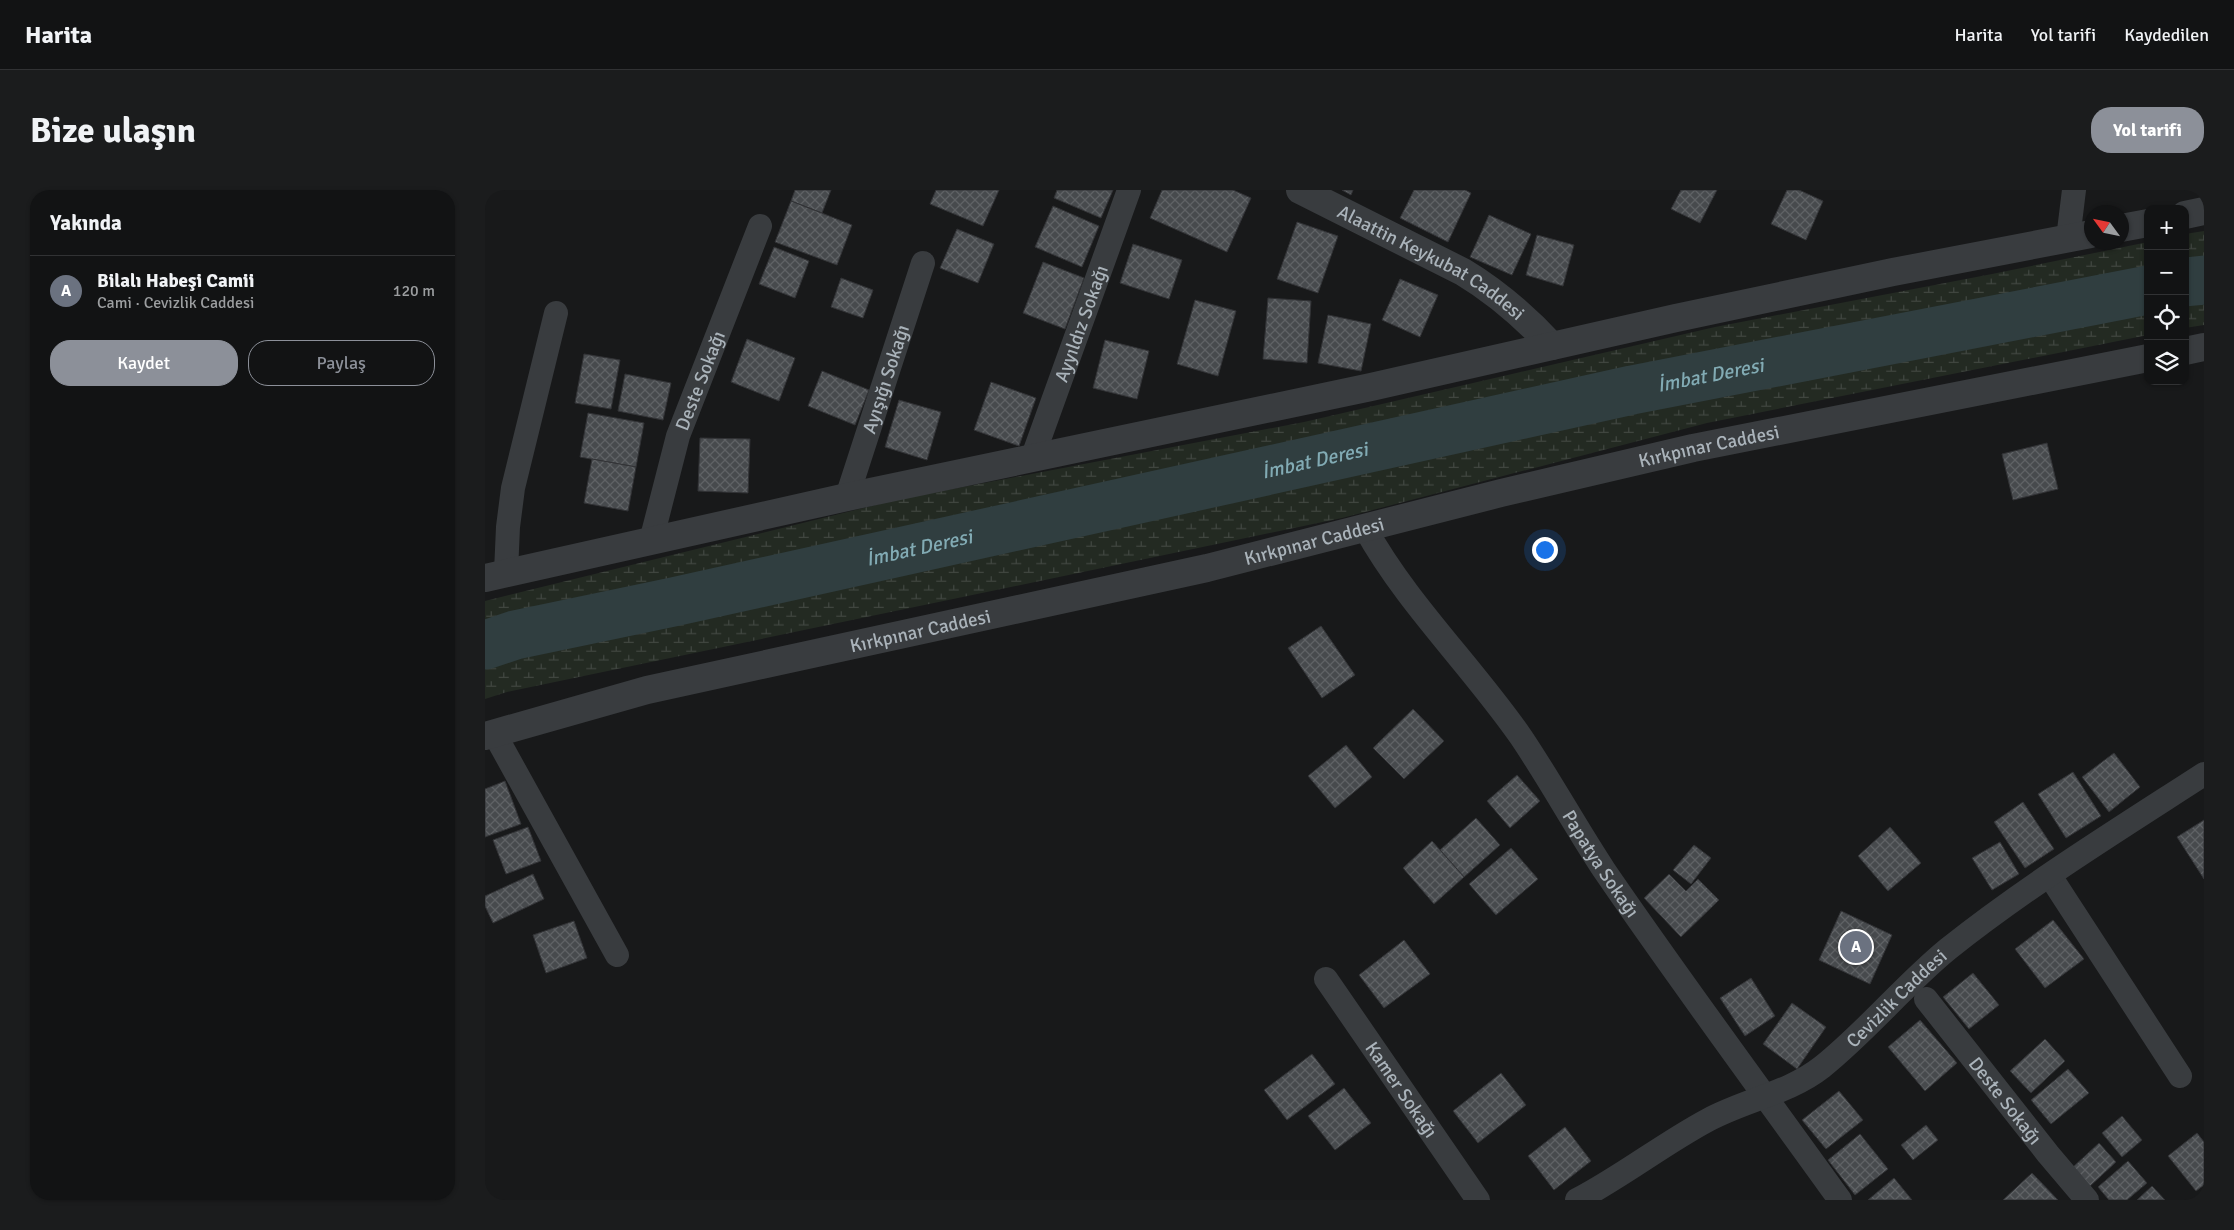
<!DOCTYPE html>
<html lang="tr">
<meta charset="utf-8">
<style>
:root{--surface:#121314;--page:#1b1c1d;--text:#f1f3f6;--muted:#9c9ea0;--line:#313234;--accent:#8c9099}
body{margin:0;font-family:Signika,sans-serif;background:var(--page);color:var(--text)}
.controls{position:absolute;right:15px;top:15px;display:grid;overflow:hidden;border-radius:10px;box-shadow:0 1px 4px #0004}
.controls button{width:45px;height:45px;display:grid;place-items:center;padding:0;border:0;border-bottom:1px solid var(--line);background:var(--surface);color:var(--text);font:25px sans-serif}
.compass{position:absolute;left:1599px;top:15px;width:45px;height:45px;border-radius:50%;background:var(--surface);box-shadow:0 1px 4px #0004;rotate:303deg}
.you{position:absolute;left:1059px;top:359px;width:18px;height:18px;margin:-12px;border:4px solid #fff;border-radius:50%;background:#1a73e8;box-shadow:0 0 0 8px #1a73e833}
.badge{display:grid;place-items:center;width:32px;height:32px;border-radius:50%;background:var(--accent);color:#fff;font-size:16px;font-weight:700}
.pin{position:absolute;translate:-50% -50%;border:2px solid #fff;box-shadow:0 1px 5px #0006}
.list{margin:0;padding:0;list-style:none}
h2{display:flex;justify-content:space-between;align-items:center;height:65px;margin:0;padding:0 20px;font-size:21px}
h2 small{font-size:16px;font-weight:400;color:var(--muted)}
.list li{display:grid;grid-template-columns:32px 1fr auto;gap:15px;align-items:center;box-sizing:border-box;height:70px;padding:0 20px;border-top:1px solid var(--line)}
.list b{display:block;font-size:19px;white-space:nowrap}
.list p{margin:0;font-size:16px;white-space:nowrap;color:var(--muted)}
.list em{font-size:16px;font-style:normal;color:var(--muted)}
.actions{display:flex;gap:10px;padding:15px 20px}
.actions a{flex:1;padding:11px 0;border:1px solid var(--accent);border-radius:20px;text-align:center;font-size:18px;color:var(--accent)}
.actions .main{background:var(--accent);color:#fff}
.icon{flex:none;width:28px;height:28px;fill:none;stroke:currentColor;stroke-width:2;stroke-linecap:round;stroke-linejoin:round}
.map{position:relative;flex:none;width:1719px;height:1010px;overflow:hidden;border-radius:20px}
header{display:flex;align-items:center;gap:30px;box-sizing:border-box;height:70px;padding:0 25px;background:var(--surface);border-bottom:1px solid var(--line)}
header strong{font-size:24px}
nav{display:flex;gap:28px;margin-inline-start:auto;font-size:18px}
.intro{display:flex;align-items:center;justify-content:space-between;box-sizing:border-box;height:120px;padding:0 30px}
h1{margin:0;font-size:35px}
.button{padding:12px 22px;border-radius:20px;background:var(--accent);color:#fff;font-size:18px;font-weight:700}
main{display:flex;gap:30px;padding:0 30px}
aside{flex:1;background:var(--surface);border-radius:20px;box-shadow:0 1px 4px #0004}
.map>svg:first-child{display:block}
.wetland{fill:url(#wetland-marsh)}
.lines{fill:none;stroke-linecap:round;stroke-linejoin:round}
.river{stroke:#303e40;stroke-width:49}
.building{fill:url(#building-cross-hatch);stroke:#323336}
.minor{stroke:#393c3f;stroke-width:24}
.tertiary{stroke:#393c3f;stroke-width:28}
.labels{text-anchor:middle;stroke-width:4.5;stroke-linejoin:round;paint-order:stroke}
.street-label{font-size:19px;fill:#aab3ba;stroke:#131415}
.water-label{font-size:20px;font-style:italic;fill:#82abb4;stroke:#131415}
</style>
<header>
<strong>Harita</strong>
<nav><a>Harita</a><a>Yol tarifi</a><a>Kaydedilen</a></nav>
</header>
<div class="intro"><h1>Bize ulaşın</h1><a class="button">Yol tarifi</a></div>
<main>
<aside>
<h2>Yakında<small></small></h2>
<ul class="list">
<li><span class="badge" style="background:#6b7280">A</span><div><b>Bilalı Habeşi Camii</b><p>Cami · Cevizlik Caddesi</p></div><em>120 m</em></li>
</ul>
<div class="actions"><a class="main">Kaydet</a><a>Paylaş</a></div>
</aside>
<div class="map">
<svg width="1719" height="1010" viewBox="0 0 1719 1010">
<defs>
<pattern id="wetland-marsh" width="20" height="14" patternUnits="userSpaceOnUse" patternTransform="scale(1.25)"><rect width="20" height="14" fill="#232a22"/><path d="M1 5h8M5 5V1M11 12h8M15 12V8" fill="none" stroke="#404640"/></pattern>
<pattern id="building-cross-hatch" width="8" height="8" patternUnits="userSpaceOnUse" patternTransform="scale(1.25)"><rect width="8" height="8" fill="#474a4d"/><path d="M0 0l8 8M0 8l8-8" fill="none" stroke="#5f6265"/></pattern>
</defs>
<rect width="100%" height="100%" fill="#18191a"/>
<g class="wetland">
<polygon points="1719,41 1719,135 1700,138 1700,44"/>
<polygon points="1663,52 1663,145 1222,233 857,328 22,502 0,509 0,411 415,309 819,232 1230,137 1507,84"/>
</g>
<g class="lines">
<g class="river">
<polyline points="1700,92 1719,90"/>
<path id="s1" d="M0,455l30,-10 158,-33 959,-212 516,-100"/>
</g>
</g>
<g class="building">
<polygon points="310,0 346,0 337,23 306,11"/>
<polygon points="451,0 514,0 498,36 445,14"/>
<polygon points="572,0 628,0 616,28 569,8"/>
<polygon points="677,0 748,0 766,8 742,62 665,28"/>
<polygon points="857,0 868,0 866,5"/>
<polygon points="929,0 980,0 986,3 963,52 915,28"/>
<polygon points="1196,0 1232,0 1215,33 1186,19"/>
<polygon points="1302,0 1314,0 1338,11 1321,50 1286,34"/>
<polygon points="306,11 367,35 352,75 290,52"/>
<polygon points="568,16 614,36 597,77 550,57"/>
<polygon points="1004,25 1046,44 1027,85 985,67"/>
<polygon points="812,32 853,46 833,103 792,89"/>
<polygon points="472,39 509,54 493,93 455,78"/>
<polygon points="1052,45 1089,55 1078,96 1041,85"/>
<polygon points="648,54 697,70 684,109 635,93"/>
<polygon points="289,57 324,71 310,108 274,94"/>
<polygon points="558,72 599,88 580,139 538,123"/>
<polygon points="356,88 388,100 378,128 346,117"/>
<polygon points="915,89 953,105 935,147 897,130"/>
<polygon points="783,108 826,111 822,173 778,169"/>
<polygon points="710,110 751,121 733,186 692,174"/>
<polygon points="843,125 886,134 876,181 833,173"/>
<polygon points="262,149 310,168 294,211 246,192"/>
<polygon points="620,150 664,161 652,209 608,198"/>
<polygon points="99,164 135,170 126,219 90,213"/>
<polygon points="337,181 384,200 370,235 323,216"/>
<polygon points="140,184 186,193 178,230 133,221"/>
<polygon points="506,192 551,208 534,256 489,240"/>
<polygon points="414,210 456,222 442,270 400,257"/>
<polygon points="103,223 159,233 151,277 95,267"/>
<polygon points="215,248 265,249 263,303 213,301"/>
<polygon points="1562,253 1573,299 1528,310 1517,264"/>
<polygon points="107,269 151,277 143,321 99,313"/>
<polygon points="836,436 870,485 837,508 803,458"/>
<polygon points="928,519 959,551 919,589 888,558"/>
<polygon points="861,555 887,587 850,618 823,586"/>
<polygon points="1629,563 1655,597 1624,622 1597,587"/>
<polygon points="1588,582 1616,626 1581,648 1553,604"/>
<polygon points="1032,585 1055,611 1025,638 1002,611"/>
<polygon points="20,591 36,634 0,647 0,599"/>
<polygon points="1538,612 1569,659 1540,678 1509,632"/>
<polygon points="991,628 1015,655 979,687 955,660"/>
<polygon points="1719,630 1719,689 1692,647"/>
<polygon points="43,637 56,671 21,684 8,650"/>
<polygon points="1405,637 1436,673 1403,701 1373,666"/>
<polygon points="947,651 979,687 949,714 918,678"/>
<polygon points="1515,652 1534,684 1507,700 1487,668"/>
<polygon points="1209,655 1226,668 1206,694 1188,680"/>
<polygon points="1026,658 1053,689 1011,725 984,694"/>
<polygon points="48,684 59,709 8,733 0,716 0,706"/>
<polygon points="1184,684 1201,701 1213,689 1234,710 1196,747 1159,708"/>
<polygon points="1356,721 1407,745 1385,794 1334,770"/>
<polygon points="1568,730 1599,769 1560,798 1530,759"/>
<polygon points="89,731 102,768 61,783 48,745"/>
<polygon points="919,750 945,784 899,818 874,785"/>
<polygon points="1488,783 1514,815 1484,839 1458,807"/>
<polygon points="1266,788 1290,826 1260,846 1235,808"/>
<polygon points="1307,813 1341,837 1312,879 1278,854"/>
<polygon points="1435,830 1472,873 1440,901 1403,857"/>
<polygon points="1560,849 1580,871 1546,903 1525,881"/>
<polygon points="827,864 850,894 802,930 779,900"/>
<polygon points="1583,879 1604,903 1566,934 1546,910"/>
<polygon points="1016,883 1041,915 993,953 968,921"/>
<polygon points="859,898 886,933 850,960 823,926"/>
<polygon points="1354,901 1378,930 1341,959 1317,930"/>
<polygon points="1637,926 1657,950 1637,967 1617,943"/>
<polygon points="1441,935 1453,950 1428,970 1416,955"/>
<polygon points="1080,937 1106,971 1069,1000 1043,966"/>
<polygon points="1712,943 1719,952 1719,995 1711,1001 1683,966"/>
<polygon points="1375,944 1403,979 1370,1005 1343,970"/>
<polygon points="1614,953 1631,972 1604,997 1587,978"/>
<polygon points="1643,971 1662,993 1642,1010 1624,1010 1613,997"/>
<polygon points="1547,983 1573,1010 1518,1010"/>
<polygon points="1409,988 1427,1010 1383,1010"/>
<polygon points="1667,996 1680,1010 1652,1010"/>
</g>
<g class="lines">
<g class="minor">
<polyline points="1583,49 1589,0"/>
<path id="s2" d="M547,269l97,-269"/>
<path id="s3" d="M362,307l76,-234"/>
<path id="s4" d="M880,338c42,76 106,137 156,209 29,43 54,89 83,133 76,111 157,220 236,330"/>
<path id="s5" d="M166,351l27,-105 82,-210"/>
<polyline points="21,382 23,337 28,298 71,123"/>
<polyline points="9,543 132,765"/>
<polyline points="1565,686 1695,886"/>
<path id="s6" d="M841,789l152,221"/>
<path id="s7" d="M1441,809l122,155 39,46"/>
<path id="s8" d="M1092,1010c46,-24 86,-56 131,-80 37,-20 81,-27 114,-53 45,-36 82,-82 126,-118 79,-63 171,-120 256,-175"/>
</g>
<g class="tertiary">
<path id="s9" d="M815,0l163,82c35,21 62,45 89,74"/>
<polyline points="1700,25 1719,21"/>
<polyline points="1636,38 1663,33"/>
<polyline points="1700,161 1719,157"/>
<polyline points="0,388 362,307 886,197 1191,128 1408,82 1606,44"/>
<path id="s10" d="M0,546l162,-46 560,-122 294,-75 192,-45 455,-90"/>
</g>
</g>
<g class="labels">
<g class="street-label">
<text dy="7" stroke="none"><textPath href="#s9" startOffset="150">Alaattin Keykubat Caddesi</textPath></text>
<text dy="7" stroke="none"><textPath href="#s2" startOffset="144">Ayyıldız Sokağı</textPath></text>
<text dy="7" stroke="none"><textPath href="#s3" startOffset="124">Ayışığı Sokağı</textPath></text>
<text dy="7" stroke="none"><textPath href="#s5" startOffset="168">Deste Sokağı</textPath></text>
<text dy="7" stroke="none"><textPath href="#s10" startOffset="1258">Kırkpınar Caddesi</textPath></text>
<text dy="7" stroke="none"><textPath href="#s10" startOffset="852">Kırkpınar Caddesi</textPath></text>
<text dy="7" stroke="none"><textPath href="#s10" startOffset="448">Kırkpınar Caddesi</textPath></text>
<text dy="7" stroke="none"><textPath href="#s4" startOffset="411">Papatya Sokağı</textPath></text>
<text dy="7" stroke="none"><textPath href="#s8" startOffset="381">Cevizlik Caddesi</textPath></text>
<text dy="7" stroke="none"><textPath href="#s6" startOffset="134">Kamer Sokağı</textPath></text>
<text dy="7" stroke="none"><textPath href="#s7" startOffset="129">Deste Sokağı</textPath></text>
</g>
<g class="water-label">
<text dy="7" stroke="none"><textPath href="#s1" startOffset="1255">İmbat Deresi</textPath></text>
<text dy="7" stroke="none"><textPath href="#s1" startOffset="850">İmbat Deresi</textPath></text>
<text dy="7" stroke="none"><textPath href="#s1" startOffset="445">İmbat Deresi</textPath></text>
</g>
</g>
</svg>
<div class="controls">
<button>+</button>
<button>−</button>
<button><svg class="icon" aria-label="locate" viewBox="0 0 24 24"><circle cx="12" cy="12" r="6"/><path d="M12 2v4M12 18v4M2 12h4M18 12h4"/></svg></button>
<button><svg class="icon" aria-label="layers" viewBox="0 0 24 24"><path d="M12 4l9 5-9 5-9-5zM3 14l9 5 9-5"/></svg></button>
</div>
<svg class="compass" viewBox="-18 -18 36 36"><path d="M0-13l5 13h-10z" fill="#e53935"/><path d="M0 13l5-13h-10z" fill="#9c9ea0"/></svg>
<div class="you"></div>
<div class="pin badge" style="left:1371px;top:757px;background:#6b7280">A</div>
</div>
</main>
